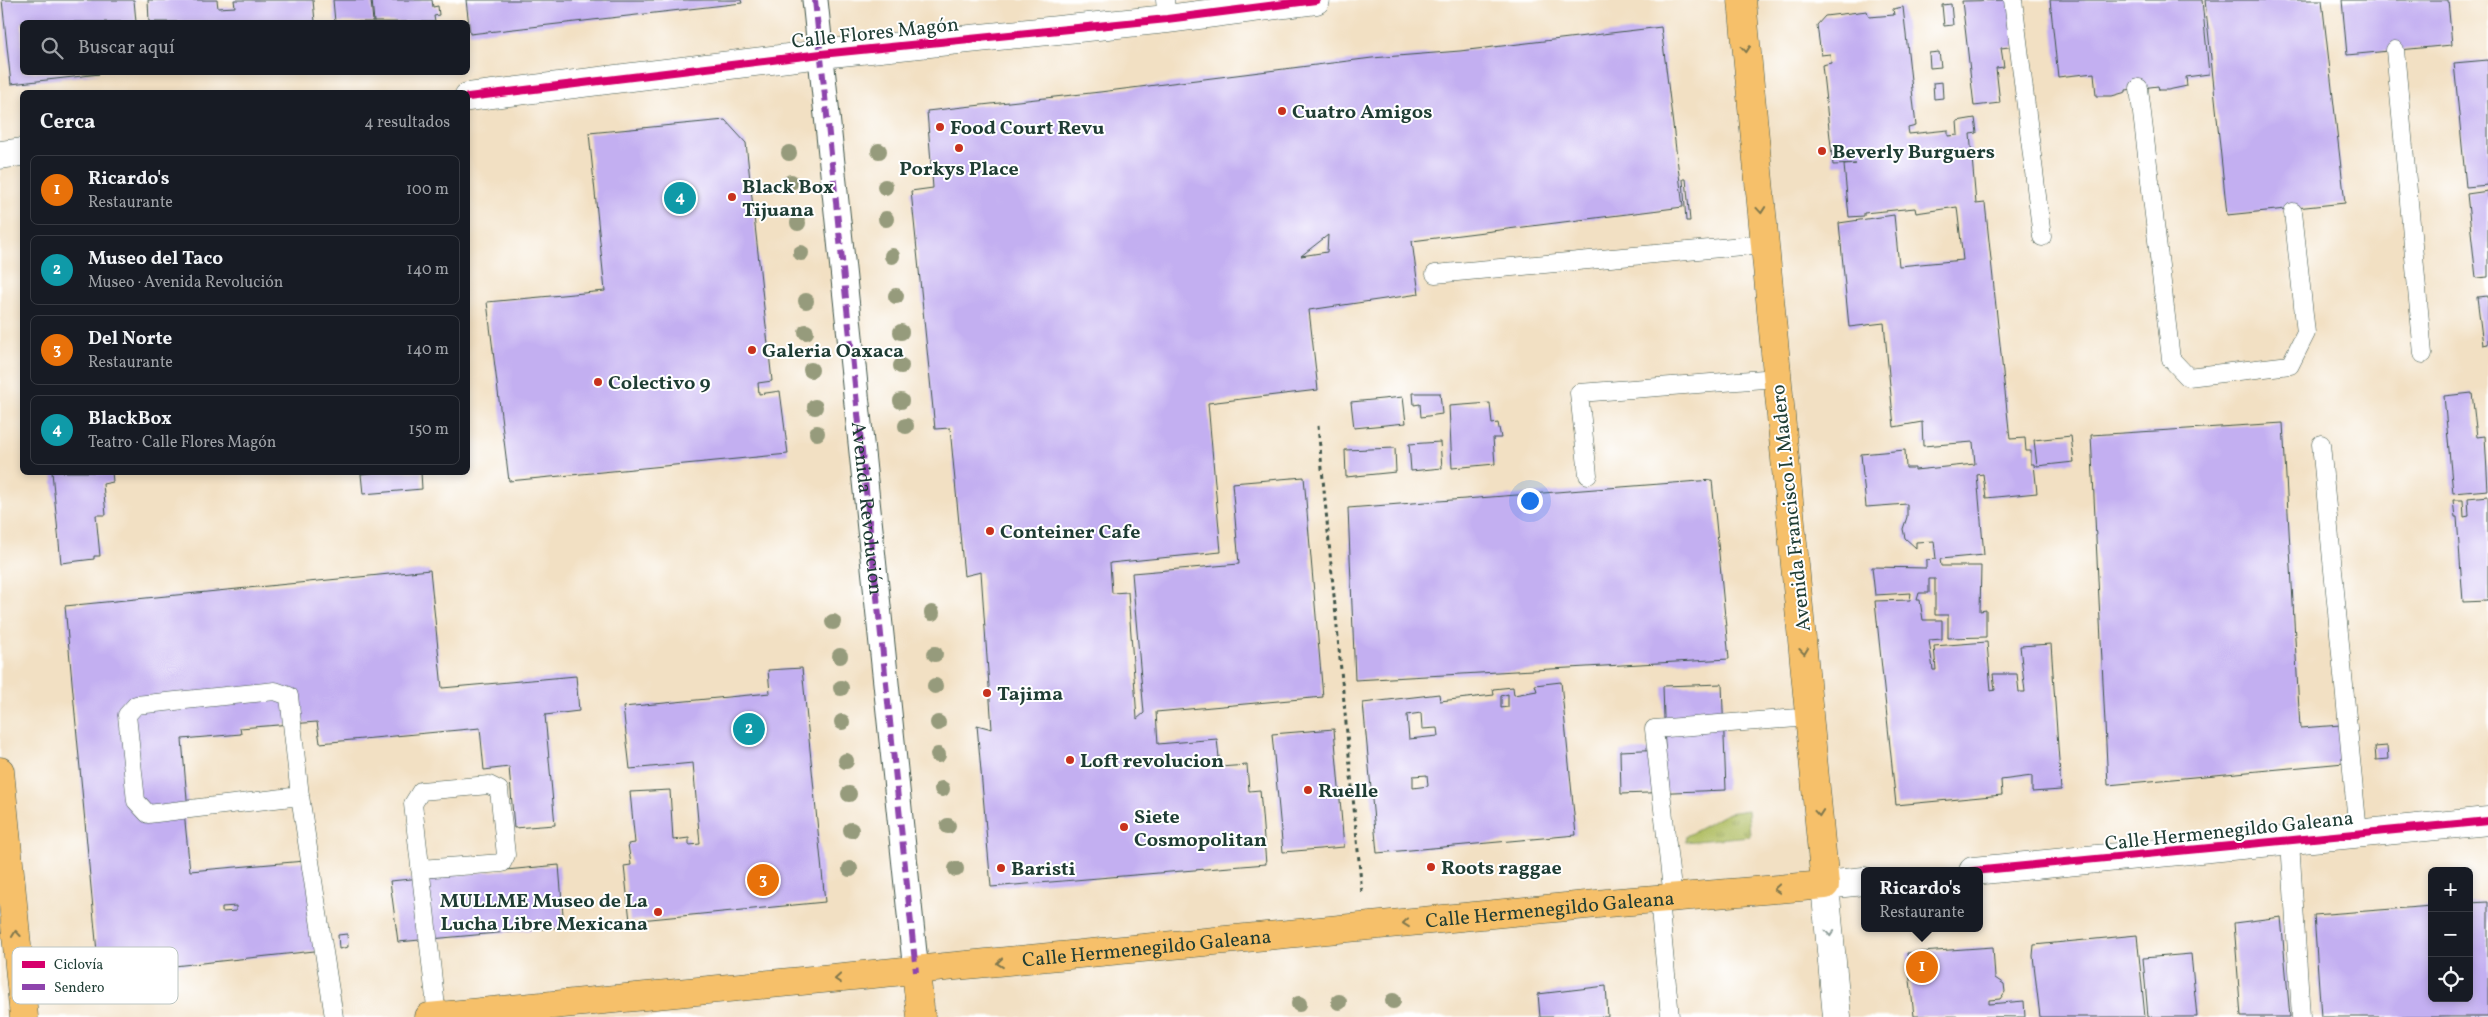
<!DOCTYPE html>
<html lang="es">
<meta charset="utf-8">
<style>
:root{--surface:#171b24;--page:#20242c;--text:#f1f3f6;--muted:#9ea1a6;--line:#363941;--accent:#c8321e}
body{margin:0;font-family:Vollkorn,serif;background:var(--page);color:var(--text)}
.controls{position:absolute;right:15px;bottom:15px;display:grid;overflow:hidden;border-radius:8px;box-shadow:0 2px 8px #0003}
.controls button{width:45px;height:45px;display:grid;place-items:center;padding:0;border:0;border-bottom:1px solid var(--line);background:var(--surface);color:var(--text);font:25px sans-serif}
.you{position:absolute;left:1529px;top:500px;width:18px;height:18px;margin:-12px;border:4px solid #fff;border-radius:50%;background:#1a73e8;box-shadow:0 0 0 8px #1a73e833}
.badge{display:grid;place-items:center;width:32px;height:32px;border-radius:50%;background:var(--accent);color:#fff;font-size:16px;font-weight:700}
.pin{position:absolute;translate:-50% -50%;border:2px solid #fff;box-shadow:0 1px 5px #0006}
.popup{position:absolute;left:1861px;top:867px;width:122px;height:65px;box-sizing:border-box;display:grid;place-content:center;border-radius:8px;background:var(--surface);filter:drop-shadow(0 1px 4px #0005);font-size:16px;white-space:nowrap;color:var(--muted)}
.popup b{font-size:19px;color:var(--text)}
.popup::after{content:'';position:absolute;left:50%;top:100%;margin-left:-10px;border:10px solid transparent;border-top-color:var(--surface)}
.list{margin:0;padding:0;list-style:none}
h2{display:flex;justify-content:space-between;align-items:center;height:65px;margin:0;padding:0 20px;font-size:21px}
h2 small{font-size:16px;font-weight:400;color:var(--muted)}
.list li{display:grid;grid-template-columns:32px 1fr auto;gap:15px;align-items:center;box-sizing:border-box;height:70px;margin:0 10px 10px;padding:0 10px;border:1px solid var(--line);border-radius:8px}
.list b{display:block;font-size:19px;white-space:nowrap}
.list p{margin:0;font-size:16px;white-space:nowrap;color:var(--muted)}
.list em{font-size:16px;font-style:normal;color:var(--muted)}
.icon{flex:none;width:28px;height:28px;fill:none;stroke:currentColor;stroke-width:2;stroke-linecap:round;stroke-linejoin:round}
.map{position:relative;flex:none;width:2488px;height:1017px;overflow:hidden}
.search{position:absolute;background:var(--surface);box-shadow:0 2px 8px #0003;left:20px;top:20px;width:450px;height:55px;display:flex;align-items:center;gap:12px;box-sizing:border-box;padding:0 18px;border-radius:8px;color:var(--muted);font-size:19px}
.panel{position:absolute;background:var(--surface);box-shadow:0 2px 8px #0003;left:20px;top:90px;width:450px;height:385px;border-radius:8px}
.map>svg:first-child{display:block}
.grass{fill:url(#grass-tufts);stroke:#667c48}
.building{fill:#c3aff1;fill-rule:evenodd}
.lines{fill:none;stroke-linecap:round;stroke-linejoin:round}
.service-casing{stroke:#3f5549;stroke-width:19}
.pedestrian-casing{stroke:#3f5549;stroke-width:27}
.tertiary-casing{stroke:#3f5549;stroke-width:29}
.primary-casing{stroke:#3f5549;stroke-width:29}
.path{stroke:#3f5549;stroke-width:3;stroke-dasharray:4 4;stroke-linecap:butt}
.service{stroke:#fff;stroke-width:18}
.pedestrian{stroke:#fff;stroke-width:25}
.tertiary{stroke:#fff;stroke-width:28}
.primary{stroke:#f6c06b;stroke-width:28}
.quiet{stroke:#8e44ad;stroke-width:6;stroke-dasharray:12 6;stroke-linecap:butt}
.cycleway-casing{stroke:#fff;stroke-width:11}
.cycleway{stroke:#d6006c;stroke-width:8}
.tree{fill:#969b7b}
.oneway{stroke:#80784d}
.oneway2{stroke:#8f9e9a}
.poi-dot{fill:#c8321e;stroke:#fff;stroke-width:2}
.labels{text-anchor:middle;stroke-width:4;stroke-linejoin:round;paint-order:stroke}
.street-label{font-size:20px;fill:#1f3d34;stroke:#fff}
.poi-label{font-size:20px;font-weight:bold;fill:#1f3d34;stroke:#fff;text-anchor:start}
.key{fill:#fff;stroke:#bcc5c2;stroke-width:1}
.key-label{font-size:14px;fill:#1f3d34}
</style>
<div class="map">
<svg width="2488" height="1017" viewBox="0 0 2488 1017">
<defs>
<pattern id="grass-tufts" width="24" height="20" patternUnits="userSpaceOnUse" patternTransform="scale(1.25)"><rect width="24" height="20" fill="#adbb5d"/><path d="M3 7l-1-3M5 7V3M7 7l1-3M15 17l-1-3M17 17v-4M19 17l1-3" fill="none" stroke="#8c994e"/></pattern>
</defs>
<rect width="100%" height="100%" fill="#fff"/>
<filter id="ink" filterUnits="userSpaceOnUse"><feTurbulence type="fractalNoise" baseFrequency=".02" numOctaves="2"/><feDisplacementMap in="SourceGraphic" scale="10" xChannelSelector="R" yChannelSelector="G"/><feConvolveMatrix kernelMatrix="1 2 1 2 8 2 1 2 1" color-interpolation-filters="sRGB"/></filter>
<filter id="wash" filterUnits="userSpaceOnUse"><feTurbulence type="fractalNoise" baseFrequency=".0096" numOctaves="4" result="noise"/><feDisplacementMap in="SourceGraphic" scale="20" xChannelSelector="R" yChannelSelector="G"/><feGaussianBlur stdDeviation="1.12" result="paint"/><feColorMatrix in="noise" values="0 0 0 0 0 0 0 0 0 0 0 0 0 0 0 0 0 1.4 0 .05"/><feComposite in="paint" operator="in"/></filter>
<g filter="url(#wash)">
<rect width="100%" height="100%" fill="#f2e0c3"/>
<polygon class="grass" points="1748,810 1750,836 1685,842 1686,836 1728,813"/>
<g id="blocks">
<g class="building">
<polygon points="2,0 134,0 136,22 22,22 22,72 100,74 11,84"/>
<polygon points="148,0 217,0 218,8 235,7 234,0 313,0 315,22 149,22"/>
<polygon points="333,0 371,0 373,22 335,22"/>
<polygon points="372,0 432,0 433,7 438,6 439,15 434,16 435,22 374,22"/>
<polygon points="466,0 741,0 742,3 470,34"/>
<polygon points="2012,0 2017,46 2001,48 2004,67 1996,68 2000,103 1974,106 1962,1"/>
<polygon points="2050,0 2202,0 2209,74 2186,77 2187,86 2168,90 2159,90 2158,86 2126,90 2126,92 2112,96 2096,96 2094,73 2058,77"/>
<polygon points="2205,0 2322,0 2345,203 2227,215"/>
<polygon points="2342,0 2448,0 2452,45 2347,55"/>
<polygon points="1951,4 1953,25 1944,26 1942,5"/>
<polygon points="1903,7 1916,126 1908,128 1909,134 1948,130 1948,136 1958,135 1957,121 1975,118 1977,133 1970,134 1976,204 1985,203 2010,439 2025,438 2026,451 2031,451 2031,464 2034,464 2037,493 1986,498 1983,474 1977,475 1984,555 1940,559 1941,566 1981,566 1980,611 1986,610 1986,637 1948,638 1948,615 1935,615 1935,579 1929,579 1929,593 1919,593 1917,600 1920,600 1923,620 1942,620 1942,639 1929,640 1933,670 1936,670 1934,646 1987,642 1991,691 1995,690 1993,674 2017,674 2019,692 2025,692 2020,646 2051,644 2061,790 2032,792 2032,776 2001,780 2002,795 1896,805 1875,601 1910,600 1911,593 1875,595 1872,567 1926,568 1926,560 1936,559 1934,541 1916,542 1916,548 1905,538 1903,529 1907,517 1907,504 1866,507 1861,454 1905,450 1906,468 1915,468 1915,470 1975,464 1973,442 1923,446 1922,422 1894,427 1884,323 1849,327 1839,223 1894,215 1899,266 1963,260 1957,207 1916,213 1915,208 1864,213 1864,216 1849,217 1844,165 1856,164 1833,165 1822,65 1831,63 1830,54 1821,55 1817,25 1825,16 1867,11 1869,17 1894,15 1893,9"/>
<path d="M1661,27l22,180 -271,34 7,53 -110,16 9,80 -110,13 13,149 -111,11 2,30 16,-1 9,127 7,-6 -12,-140 107,-9 -7,-81 72,-6 19,220 -167,15 2,32 59,-5 3,28 27,-2 2,26 11,-1 6,74 -275,23 -14,-162 15,4 -11,-157 -17,4 -14,-148 -15,1 -24,-238 22,-3 -6,-77 173,-19 272,-34 88,-7zM1328,235l-1,17 -26,4z"/>
<polygon points="1939,52 1941,67 1930,68 1929,53"/>
<polygon points="2488,60 2488,185 2466,187 2454,63"/>
<polygon points="1942,82 1943,98 1934,99 1933,83"/>
<polygon points="725,120 746,143 772,381 758,383 759,394 780,391 788,454 509,481 487,302 605,291 589,133"/>
<polygon points="1683,179 1686,179 1690,221 1686,221"/>
<polygon points="2488,191 2488,277 2476,278 2467,194"/>
<polygon points="2488,296 2488,344 2483,345 2477,297"/>
<polygon points="1413,393 1440,393 1442,414 1421,417 1420,404 1414,405"/>
<polygon points="2472,393 2477,437 2485,436 2488,490 2453,493 2444,396"/>
<polygon points="1403,397 1406,423 1354,428 1351,402"/>
<polygon points="1490,403 1492,424 1498,423 1501,438 1493,438 1495,464 1452,468 1449,406"/>
<polygon points="2283,423 2300,728 2341,725 2344,763 2108,785 2091,435"/>
<polygon points="2071,436 2074,462 2037,466 2034,440"/>
<polygon points="1440,442 1442,468 1411,471 1409,444"/>
<polygon points="1395,448 1396,472 1346,477 1345,450"/>
<polygon points="52,472 112,472 113,482 103,484 106,515 96,515 100,556 94,556 94,559 61,563"/>
<polygon points="378,472 421,472 422,489 363,494 361,474"/>
<polygon points="1712,480 1729,659 1355,680 1348,508"/>
<polygon points="2488,496 2488,601 2463,602 2457,517 2455,517 2453,500 2463,500 2464,517 2469,516 2468,498"/>
<path d="M430,570l12,118 134,-12 3,35 -34,4 10,110 -41,3 -5,-61 -25,3 -4,-42 -160,15 -3,-21 -77,6 1,6 -59,5 6,72 -4,1 6,59 126,-11 8,90 -225,24 -34,-368zM236,906v5l-14,1v-5z"/>
<polygon points="802,668 825,902 630,921 624,866 631,865 628,844 635,843 630,792 670,790 673,840 689,838 689,845 700,844 693,763 630,769 623,707 770,693 768,670"/>
<path d="M1561,682l15,153 -199,18 -14,-150 76,-9 1,7 54,-6 -1,-6 20,-2 1,8 23,-4 -2,-6zM1508,694v13l-7,1v-12zM1421,713l1,16 15,-1 1,8 -29,3 -2,-24zM1427,775l1,11 -15,2v-12z"/>
<polygon points="1722,684 1726,790 1621,794 1620,751 1665,749 1663,686"/>
<polygon points="1334,729 1344,847 1283,852 1272,734"/>
<polygon points="2387,746 2388,759 2376,760 2375,747"/>
<polygon points="559,865 564,927 398,942 390,881"/>
<polygon points="2488,902 2488,1017 2321,1017 2314,915 2432,906 2432,998 2469,998 2469,903"/>
<polygon points="2281,917 2290,1017 2241,1017 2234,923"/>
<polygon points="347,934 348,947 339,949 338,935"/>
<polygon points="2137,935 2145,1017 2040,1017 2033,956 2034,945"/>
<polygon points="1993,947 1995,978 2004,984 2005,992 2000,999 1989,1000 1989,1004 2024,1001 2025,1017 1914,1016 1907,953"/>
<polygon points="2191,954 2197,1017 2148,1017 2143,958"/>
<polygon points="1606,986 1608,1017 1540,1017 1538,994"/>
</g>
</g>
</g>
<g filter="url(#ink)">
<use href="#blocks" fill-opacity="0" stroke="#3f5549" stroke-width="1"/>
<g class="lines">
<defs>
<g id="service">
<polyline points="1165,0 1167,19"/>
<polyline points="2013,0 2042,237"/>
<polyline points="2395,50 2423,354"/>
<polyline points="2139,88 2171,359 2188,377 2290,365 2306,333 2293,212"/>
<polyline points="1435,274 1764,244"/>
<polyline points="2321,444 2358,833"/>
<polyline points="1588,475 1579,393 1777,378"/>
<polyline points="300,796 148,814 136,801 127,715 136,705 275,691 289,696 300,796 334,1017"/>
<polyline points="2290,841 2301,1017"/>
<polyline points="420,869 502,863 506,855 499,790 489,785 421,791 413,804 437,1016"/>
<polyline points="1673,898 1654,729 1810,717"/>
<polyline points="1659,899 1670,1017"/>
</g>
<polyline id="pedestrian" points="815,0 916,972"/>
<g id="tertiary">
<polyline points="468,97 821,54 1167,19 1316,0"/>
<polyline points="0,155 22,152"/>
<polyline points="1973,871 2488,821"/>
<polyline points="1837,1017 1825,885 1864,881"/>
</g>
<g id="primary">
<polyline points="0,771 24,1017"/>
<polyline points="916,972 921,1017"/>
<path id="s1" d="M429,1017l1178,-114 218,-18 -83,-885"/>
</g>
</defs>
<use href="#service" class="service-casing"/>
<use href="#pedestrian" class="pedestrian-casing"/>
<use href="#tertiary" class="tertiary-casing"/>
<use href="#primary" class="primary-casing"/>
<polyline class="path" points="1318,426 1362,893"/>
<use href="#service" class="service"/>
<use href="#pedestrian" class="pedestrian"/>
<use href="#tertiary" class="tertiary"/>
<use href="#primary" class="primary"/>
<path class="quiet" id="s2" d="M815,0l101,972"/>
<defs>
<g id="cycleway">
<polyline points="468,97 821,54 1167,19 1316,0"/>
<polyline points="1973,871 2488,821"/>
</g>
</defs>
<use href="#cycleway" class="cycleway-casing"/>
<use href="#cycleway" class="cycleway"/>
</g>
<g class="tree">
<circle cx="879" cy="151" r="8"/>
<circle cx="789" cy="153" r="8"/>
<circle cx="791" cy="182" r="8"/>
<circle cx="885" cy="187" r="8"/>
<circle cx="886" cy="219" r="8"/>
<circle cx="798" cy="223" r="8"/>
<circle cx="801" cy="253" r="8"/>
<circle cx="892" cy="256" r="8"/>
<circle cx="896" cy="296" r="8"/>
<circle cx="806" cy="301" r="8"/>
<circle cx="806" cy="332" r="8"/>
<circle cx="901" cy="332" r="8"/>
<circle cx="901" cy="366" r="8"/>
<circle cx="811" cy="370" r="8"/>
<circle cx="901" cy="401" r="8"/>
<circle cx="815" cy="407" r="8"/>
<circle cx="906" cy="426" r="8"/>
<circle cx="817" cy="433" r="8"/>
<circle cx="932" cy="613" r="8"/>
<circle cx="833" cy="622" r="8"/>
<circle cx="935" cy="654" r="8"/>
<circle cx="840" cy="656" r="8"/>
<circle cx="935" cy="686" r="8"/>
<circle cx="841" cy="688" r="8"/>
<circle cx="842" cy="722" r="8"/>
<circle cx="938" cy="723" r="8"/>
<circle cx="938" cy="755" r="8"/>
<circle cx="846" cy="761" r="8"/>
<circle cx="942" cy="789" r="8"/>
<circle cx="849" cy="794" r="8"/>
<circle cx="948" cy="826" r="8"/>
<circle cx="851" cy="830" r="8"/>
<circle cx="850" cy="869" r="8"/>
<circle cx="956" cy="869" r="8"/>
<circle cx="1393" cy="1001" r="8"/>
<circle cx="1339" cy="1002" r="8"/>
<circle cx="1299" cy="1004" r="8"/>
</g>
<defs><path id="oneway-chevron" d="M-2-3.5L2.5 0L-2 3.5" fill="none" stroke-width="1.6" stroke-linecap="round" stroke-linejoin="round" transform="scale(1.25)"/></defs>
<g class="oneway">
<use href="#oneway-chevron" transform="translate(1746 49) rotate(85)"/>
<use href="#oneway-chevron" transform="translate(1761 210) rotate(85)"/>
<use href="#oneway-chevron" transform="translate(1804 651) rotate(84)"/>
<use href="#oneway-chevron" transform="translate(1819 813) rotate(85)"/>
<use href="#oneway-chevron" transform="translate(1777 889) rotate(175)"/>
<use href="#oneway-chevron" transform="translate(1406 923) rotate(174)"/>
<use href="#oneway-chevron" transform="translate(16 934) rotate(-96)"/>
<use href="#oneway-chevron" transform="translate(1000 963) rotate(174)"/>
<use href="#oneway-chevron" transform="translate(838 979) rotate(175)"/>
</g>
<use class="oneway2" href="#oneway-chevron" transform="translate(1830 933) rotate(85)"/>
</g>
<g class="poi-dot">
<circle cx="1282" cy="111" r="5"/>
<circle cx="940" cy="127" r="5"/>
<circle cx="959" cy="148" r="5"/>
<circle cx="1822" cy="151" r="5"/>
<circle cx="732" cy="197" r="5"/>
<circle cx="752" cy="350" r="5"/>
<circle cx="598" cy="382" r="5"/>
<circle cx="990" cy="531" r="5"/>
<circle cx="987" cy="693" r="5"/>
<circle cx="1070" cy="760" r="5"/>
<circle cx="1308" cy="790" r="5"/>
<circle cx="1124" cy="827" r="5"/>
<circle cx="1431" cy="867" r="5"/>
<circle cx="1001" cy="868" r="5"/>
<circle cx="658" cy="912" r="5"/>
</g>
<g class="labels">
<g class="street-label">
<text transform="translate(875 32) rotate(-6)" y="7">Calle Flores Magón</text>
<text dy="7" stroke="none"><textPath href="#s2" startOffset="511">Avenida Revolución</textPath></text>
<text transform="translate(1790 508) rotate(-96)" y="7">Avenida Francisco I. Madero</text>
<text transform="translate(2229 830) rotate(-6)" y="7">Calle Hermenegildo Galeana</text>
<text dy="7" stroke="none"><textPath href="#s1" startOffset="1126">Calle Hermenegildo Galeana</textPath></text>
<text dy="7" stroke="none"><textPath href="#s1" startOffset="721">Calle Hermenegildo Galeana</textPath></text>
</g>
<g class="poi-label">
<text x="1292" y="118">Cuatro Amigos</text>
<text x="950" y="134">Food Court Revu</text>
<text x="1832" y="158">Beverly Burguers</text>
<text x="959" y="175" text-anchor="middle">Porkys Place</text>
<text x="742" y="193">Black Box<tspan x="742" dy="23">Tijuana</tspan></text>
<text x="762" y="357">Galeria Oaxaca</text>
<text x="608" y="389">Colectivo 9</text>
<text x="1000" y="538">Conteiner Cafe</text>
<text x="997" y="700">Tajima</text>
<text x="1080" y="767">Loft revolucion</text>
<text x="1318" y="797">Ruelle</text>
<text x="1134" y="823">Siete<tspan x="1134" dy="23">Cosmopolitan</tspan></text>
<text x="1441" y="874">Roots raggae</text>
<text x="1011" y="875">Baristi</text>
<text x="648" y="907" text-anchor="end">MULLME Museo de La<tspan x="648" dy="23">Lucha Libre Mexicana</tspan></text>
</g>
</g>
<rect x="12" y="947" width="166" height="57" rx="8" class="key"/>
<rect x="22" y="961" width="23" height="7" fill="#d6006c"/>
<rect x="22" y="984" width="23" height="6" fill="#8e44ad"/>
<g class="key-label">
<text x="54" y="969">Ciclovía</text>
<text x="54" y="992">Sendero</text>
</g>
</svg>
<div class="controls">
<button>+</button>
<button>−</button>
<button><svg class="icon" aria-label="locate" viewBox="0 0 24 24"><circle cx="12" cy="12" r="6"/><path d="M12 2v4M12 18v4M2 12h4M18 12h4"/></svg></button>
</div>
<div class="you"></div>
<div class="pin badge" style="left:1922px;top:967px;background:#e8710a">1</div>
<div class="popup"><b>Ricardo's</b>Restaurante</div>
<div class="pin badge" style="left:749px;top:729px;background:#0f9aa8">2</div>
<div class="pin badge" style="left:763px;top:880px;background:#e8710a">3</div>
<div class="pin badge" style="left:680px;top:198px;background:#0f9aa8">4</div>
<div class="search"><svg class="icon" aria-label="search" viewBox="0 0 24 24"><circle cx="10" cy="10" r="6"/><path d="M15 15l6 6"/></svg>Buscar aquí</div>
<section class="panel">
<h2>Cerca<small>4 resultados</small></h2>
<ul class="list">
<li><span class="badge" style="background:#e8710a">1</span><div><b>Ricardo's</b><p>Restaurante</p></div><em>100 m</em></li>
<li><span class="badge" style="background:#0f9aa8">2</span><div><b>Museo del Taco</b><p>Museo · Avenida Revolución</p></div><em>140 m</em></li>
<li><span class="badge" style="background:#e8710a">3</span><div><b>Del Norte</b><p>Restaurante</p></div><em>140 m</em></li>
<li><span class="badge" style="background:#0f9aa8">4</span><div><b>BlackBox</b><p>Teatro · Calle Flores Magón</p></div><em>150 m</em></li>
</ul>
</section>
</div>
